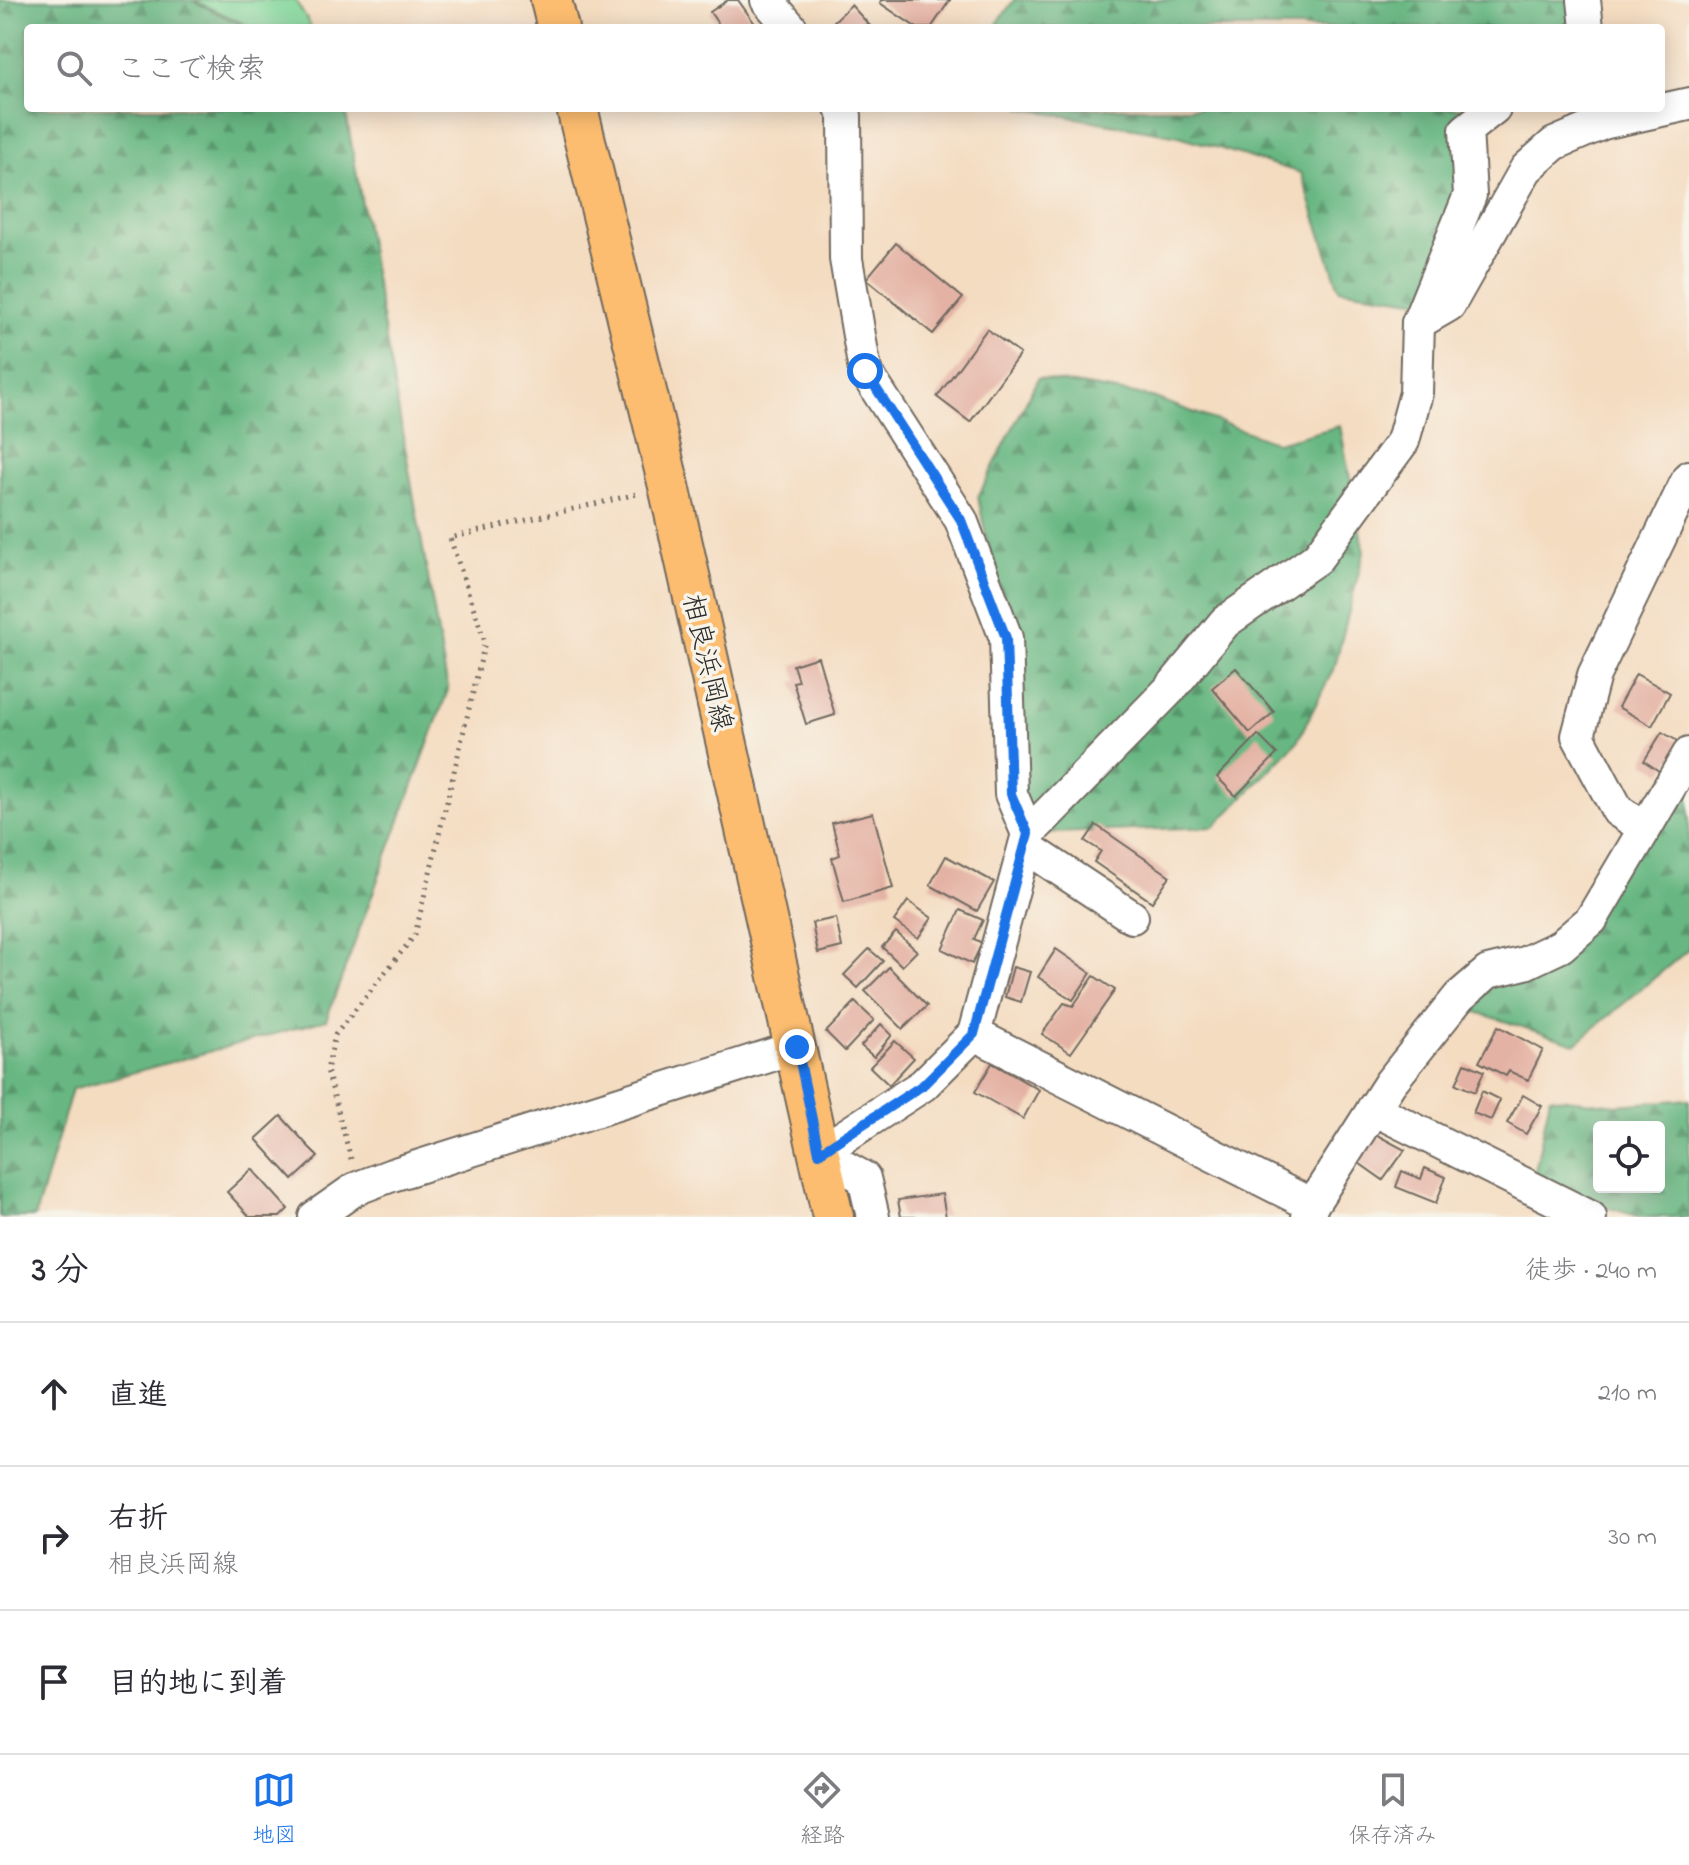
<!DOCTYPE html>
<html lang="ja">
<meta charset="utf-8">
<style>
:root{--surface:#fff;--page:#f2f2f3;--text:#2b2b33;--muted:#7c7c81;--line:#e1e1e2;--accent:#1a73e8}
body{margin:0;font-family:"Indie Flower","Klee One",sans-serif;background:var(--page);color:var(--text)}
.controls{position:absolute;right:24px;bottom:24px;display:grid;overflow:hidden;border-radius:8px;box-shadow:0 4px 20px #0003}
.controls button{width:72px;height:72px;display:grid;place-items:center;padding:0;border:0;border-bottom:2px solid var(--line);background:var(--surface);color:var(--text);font:40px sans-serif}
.stop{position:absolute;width:24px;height:24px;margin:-18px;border:6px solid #1a73e8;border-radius:50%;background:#fff}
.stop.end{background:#1a73e8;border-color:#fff;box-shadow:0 2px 8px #0008}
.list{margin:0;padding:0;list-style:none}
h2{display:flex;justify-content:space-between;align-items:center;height:104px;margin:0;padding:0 32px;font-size:34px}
h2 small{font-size:26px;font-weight:400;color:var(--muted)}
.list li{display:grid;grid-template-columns:52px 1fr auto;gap:24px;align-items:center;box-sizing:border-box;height:144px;padding:0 32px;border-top:2px solid var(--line)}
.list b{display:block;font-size:30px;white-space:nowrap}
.list p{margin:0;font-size:26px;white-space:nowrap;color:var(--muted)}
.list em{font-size:26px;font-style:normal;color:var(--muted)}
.icon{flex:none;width:44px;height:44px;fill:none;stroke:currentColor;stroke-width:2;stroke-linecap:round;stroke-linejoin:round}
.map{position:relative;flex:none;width:1689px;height:1217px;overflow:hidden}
.search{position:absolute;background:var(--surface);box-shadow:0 4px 20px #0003;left:24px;right:24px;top:24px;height:88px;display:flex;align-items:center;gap:20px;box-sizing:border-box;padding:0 28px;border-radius:8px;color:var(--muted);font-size:30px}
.sheet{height:536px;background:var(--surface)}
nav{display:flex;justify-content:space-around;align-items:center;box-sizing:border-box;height:112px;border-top:2px solid var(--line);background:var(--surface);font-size:22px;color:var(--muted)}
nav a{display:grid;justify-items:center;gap:4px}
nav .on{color:var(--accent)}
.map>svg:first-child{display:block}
.green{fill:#80d69a;stroke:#568062;stroke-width:2}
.forest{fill:url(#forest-firs);stroke:#4a7156;stroke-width:2;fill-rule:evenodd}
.building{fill:#e4b2a4}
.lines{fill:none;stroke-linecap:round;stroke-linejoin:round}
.minor-casing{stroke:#716960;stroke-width:36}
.major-casing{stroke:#716960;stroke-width:44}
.path{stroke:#716960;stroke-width:5;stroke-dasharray:2 6;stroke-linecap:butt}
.minor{stroke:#fff;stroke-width:32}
.major{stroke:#fcbd6f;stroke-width:40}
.route{stroke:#1a73e8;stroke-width:10}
.labels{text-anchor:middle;stroke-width:7;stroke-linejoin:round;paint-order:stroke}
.street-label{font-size:28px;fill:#2b2b2b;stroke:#f7f3e8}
</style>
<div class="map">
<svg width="1689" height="1217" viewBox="0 0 1689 1217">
<defs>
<pattern id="forest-firs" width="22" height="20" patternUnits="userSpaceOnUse" patternTransform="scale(2)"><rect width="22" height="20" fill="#68b782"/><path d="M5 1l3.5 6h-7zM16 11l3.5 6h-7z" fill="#56956b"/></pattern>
</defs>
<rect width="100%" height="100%" fill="#f7f3e8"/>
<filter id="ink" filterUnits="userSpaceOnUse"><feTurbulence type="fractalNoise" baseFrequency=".0125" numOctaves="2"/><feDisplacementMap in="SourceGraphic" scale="16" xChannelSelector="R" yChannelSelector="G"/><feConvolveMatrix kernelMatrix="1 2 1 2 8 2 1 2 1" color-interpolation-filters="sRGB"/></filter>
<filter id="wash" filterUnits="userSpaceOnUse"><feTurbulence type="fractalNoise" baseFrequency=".006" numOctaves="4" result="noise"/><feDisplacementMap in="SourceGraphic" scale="32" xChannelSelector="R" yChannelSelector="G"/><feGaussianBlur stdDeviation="1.8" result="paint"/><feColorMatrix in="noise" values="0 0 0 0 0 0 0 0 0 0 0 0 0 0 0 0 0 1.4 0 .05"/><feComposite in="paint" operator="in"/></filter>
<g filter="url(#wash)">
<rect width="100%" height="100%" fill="#f4dcc1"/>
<polygon class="green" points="193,0 295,0 312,28 253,28"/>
<g class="forest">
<polygon points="0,0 191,0 249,28 28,28 28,108 345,108 448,690 326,1020 72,1089 35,1217 0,1217"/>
<polygon points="1014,0 1584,0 1578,28 994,28"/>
<polygon points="1020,108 1501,108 1466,130 1449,305 1339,289 1301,173 1179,136"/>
<polygon points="1038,378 1152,397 1277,443 1340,426 1364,552 1335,666 1297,742 1214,827 1028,834 1006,638 978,497"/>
<polygon points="1689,749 1689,949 1575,1044 1457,1006 1591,920"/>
<path d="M1550,1097l67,8 72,-6v118h-48l-109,-31zM1599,1127h60v60h-60z"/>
</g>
<g id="blocks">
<g class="building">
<polygon points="728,0 738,0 755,24 748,28 721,28 710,12"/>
<polygon points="881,0 950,0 931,28 917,28 880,3"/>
<polygon points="851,5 872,28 827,28"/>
<polygon points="896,243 963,298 933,334 866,279"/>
<polygon points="987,329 1020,354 970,422 937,397"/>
<polygon points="818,657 835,715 806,724 793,682 798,681 793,665"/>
<polygon points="1236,668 1274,712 1250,733 1212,688"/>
<polygon points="1636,674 1670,693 1652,726 1618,707"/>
<polygon points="1662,732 1681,743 1662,773 1644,761"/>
<polygon points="1258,735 1277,754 1236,796 1217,777"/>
<polygon points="873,813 893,888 844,902 832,858 840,855 832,823"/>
<polygon points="1096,825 1170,876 1152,902 1094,862 1101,851 1085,841"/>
<polygon points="946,856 994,882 977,911 930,885"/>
<polygon points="908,901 932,918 918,938 894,921"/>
<polygon points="960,910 983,920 974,939 982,943 972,964 942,949"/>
<polygon points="836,918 842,947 818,953 812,923"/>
<polygon points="896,932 917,951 902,966 882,947"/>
<polygon points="869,949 883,961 858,988 844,975"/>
<polygon points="1056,949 1091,973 1073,1000 1038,977"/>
<polygon points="889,967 927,1006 903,1029 865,991"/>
<polygon points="1013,967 1030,972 1021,1002 1005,997"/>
<polygon points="1094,976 1115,990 1071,1053 1042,1034 1064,1003 1073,1006"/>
<polygon points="855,1002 874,1020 845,1051 826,1032"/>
<polygon points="881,1024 892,1035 874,1057 861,1046"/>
<polygon points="1498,1026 1543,1050 1528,1080 1509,1071 1506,1076 1479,1062"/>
<polygon points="895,1041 914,1058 889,1085 870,1067"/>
<polygon points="992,1063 1039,1090 1023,1119 975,1092"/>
<polygon points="1465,1063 1484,1071 1475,1092 1456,1084"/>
<polygon points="1482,1091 1500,1100 1491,1120 1473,1113"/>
<polygon points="1523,1095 1542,1106 1526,1134 1507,1123"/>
<polygon points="281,1116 318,1157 293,1180 256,1139"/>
<polygon points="1375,1134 1405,1150 1383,1180 1356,1161"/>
<polygon points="1425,1168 1446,1177 1436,1203 1396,1187 1402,1171 1421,1179"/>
<polygon points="252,1169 288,1209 280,1217 250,1217 227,1192"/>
<polygon points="942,1194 946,1217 901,1217 898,1200"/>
</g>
</g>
</g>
<g filter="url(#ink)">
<use href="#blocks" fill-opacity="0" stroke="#716960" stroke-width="2"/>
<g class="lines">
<defs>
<g id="minor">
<polyline points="767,0 791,28"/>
<polyline points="1584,0 1587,28"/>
<polyline points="841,108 845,115 846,259 865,371 961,520 1006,638 1011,794 1028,834"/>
<polyline points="1418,323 1449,305 1526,169 1554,144 1603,123 1689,104"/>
<polyline points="1645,828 1618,811 1578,736 1594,675 1689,477"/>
<polyline points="1025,846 1132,917"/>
<polyline points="974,1034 1312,1205"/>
<polyline points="1373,1109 1590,1217"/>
<polyline points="315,1217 355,1189 392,1175 797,1047"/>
<polyline points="873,1217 864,1178 819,1153 923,1085 974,1034 1028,834 1171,688 1225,622 1317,558 1403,441 1416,393 1418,323 1470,195 1466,130 1494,108"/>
<polyline points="1308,1217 1312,1205 1390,1083 1459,997 1488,972 1525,963 1561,946 1591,920 1689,754"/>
</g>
<g id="major">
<polyline points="551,0 558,28"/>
<polyline points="577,108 669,486 833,1217"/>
</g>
</defs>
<use href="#minor" class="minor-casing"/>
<use href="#major" class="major-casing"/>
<polyline class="path" points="351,1159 327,1070 335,1035 415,935 485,642 450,538 637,494"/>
<use href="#minor" class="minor"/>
<use href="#major" class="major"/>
</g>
</g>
<g class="lines" filter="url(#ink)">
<polyline class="route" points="797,1047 819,1153 923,1085 974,1034 1028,834 1011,794 1006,638 961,520 865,371"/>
</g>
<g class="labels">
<g class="street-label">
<text transform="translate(709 662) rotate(77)" y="10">相良浜岡線</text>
</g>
</g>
</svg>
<div class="controls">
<button><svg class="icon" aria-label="locate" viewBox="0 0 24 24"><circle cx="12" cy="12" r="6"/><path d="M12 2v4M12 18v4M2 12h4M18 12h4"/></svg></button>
</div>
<div class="stop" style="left:865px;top:371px"></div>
<div class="stop end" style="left:797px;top:1047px"></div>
<div class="search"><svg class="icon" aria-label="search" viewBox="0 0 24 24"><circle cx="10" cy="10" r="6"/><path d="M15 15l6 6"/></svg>ここで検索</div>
</div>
<section class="sheet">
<h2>3 分<small>徒歩 · 240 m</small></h2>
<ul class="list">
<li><svg class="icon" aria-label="ahead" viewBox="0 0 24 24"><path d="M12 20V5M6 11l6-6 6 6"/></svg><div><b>直進</b></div><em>210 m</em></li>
<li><svg class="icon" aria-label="right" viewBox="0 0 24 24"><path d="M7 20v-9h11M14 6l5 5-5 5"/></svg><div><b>右折</b><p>相良浜岡線</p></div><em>30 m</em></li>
<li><svg class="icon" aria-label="arrive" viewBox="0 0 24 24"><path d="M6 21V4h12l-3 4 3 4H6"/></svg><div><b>目的地に到着</b></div></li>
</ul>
</section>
<nav>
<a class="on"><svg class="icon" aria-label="map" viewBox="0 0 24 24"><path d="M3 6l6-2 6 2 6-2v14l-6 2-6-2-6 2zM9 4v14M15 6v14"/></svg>地図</a>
<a><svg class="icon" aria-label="directions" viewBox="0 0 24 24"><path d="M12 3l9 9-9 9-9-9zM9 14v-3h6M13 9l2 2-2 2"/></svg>経路</a>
<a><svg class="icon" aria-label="saved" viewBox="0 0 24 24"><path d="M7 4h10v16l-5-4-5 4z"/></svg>保存済み</a>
</nav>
